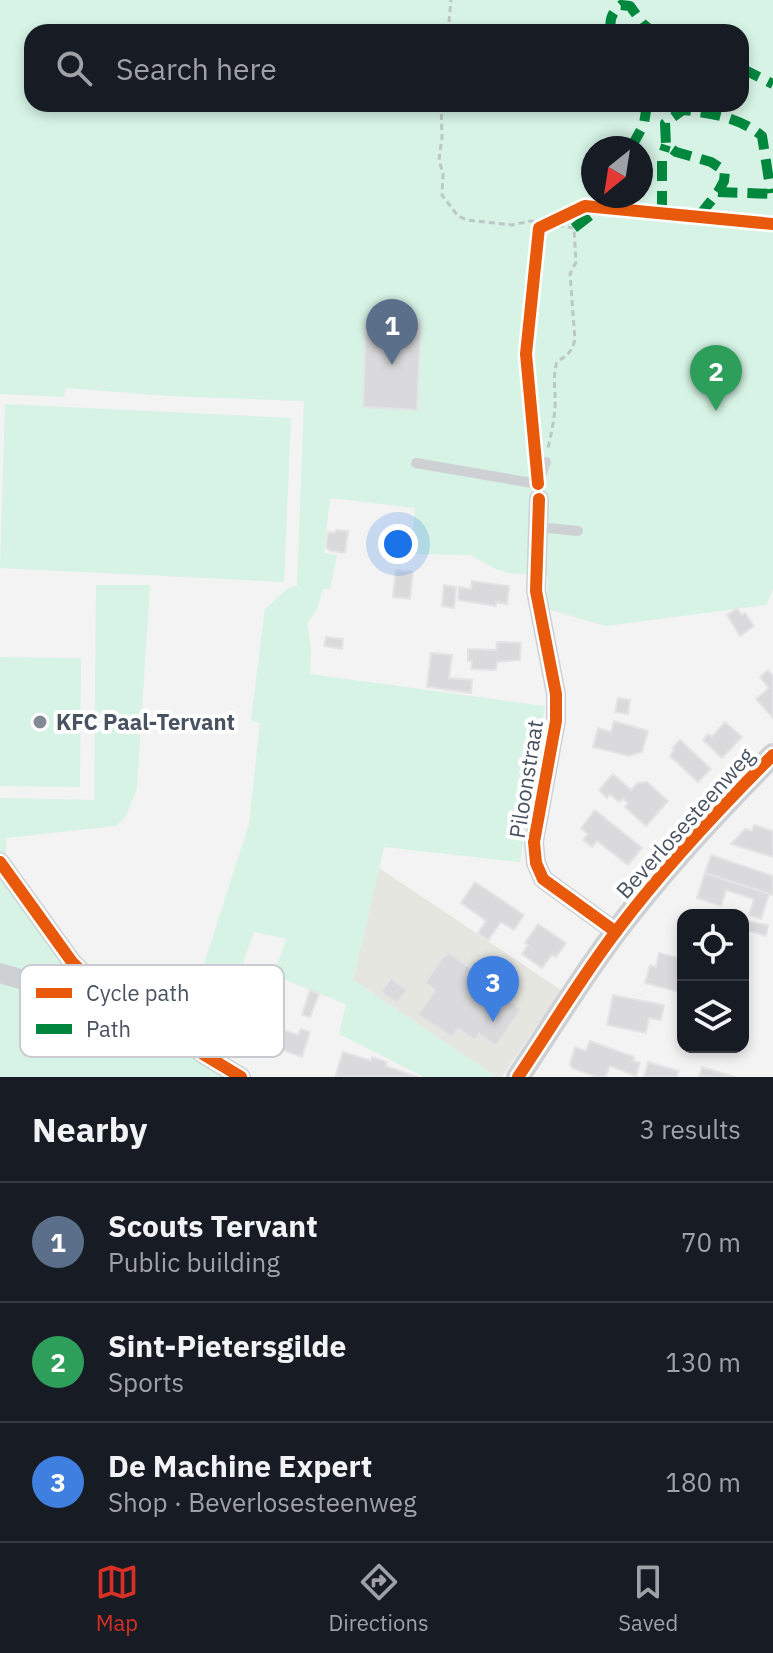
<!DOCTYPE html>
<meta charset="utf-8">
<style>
:root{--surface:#171b24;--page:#20242c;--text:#f1f3f6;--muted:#9ea1a6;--line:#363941;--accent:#d93025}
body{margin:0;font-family:"IBM Plex Sans",sans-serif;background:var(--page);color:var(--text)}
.controls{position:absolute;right:24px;bottom:24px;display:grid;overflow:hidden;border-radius:16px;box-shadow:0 4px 12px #0003}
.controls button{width:72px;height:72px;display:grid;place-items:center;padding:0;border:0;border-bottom:2px solid var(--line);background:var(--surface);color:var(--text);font:40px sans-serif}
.compass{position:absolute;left:581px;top:136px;width:72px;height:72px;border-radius:50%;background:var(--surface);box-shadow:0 4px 12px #0003;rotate:210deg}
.you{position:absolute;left:398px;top:544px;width:28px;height:28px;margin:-20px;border:6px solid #fff;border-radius:50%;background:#1a73e8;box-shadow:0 0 0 12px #1a73e833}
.badge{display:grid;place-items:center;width:52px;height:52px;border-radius:50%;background:var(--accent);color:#fff;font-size:26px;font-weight:700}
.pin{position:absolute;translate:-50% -66px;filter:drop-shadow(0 2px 4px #0008)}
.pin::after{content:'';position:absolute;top:42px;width:28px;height:24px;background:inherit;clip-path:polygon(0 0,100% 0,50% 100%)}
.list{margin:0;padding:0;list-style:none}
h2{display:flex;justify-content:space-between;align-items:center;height:104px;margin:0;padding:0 32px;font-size:34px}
h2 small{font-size:26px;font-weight:400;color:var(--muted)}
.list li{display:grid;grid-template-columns:52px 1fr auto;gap:24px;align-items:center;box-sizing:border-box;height:120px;padding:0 32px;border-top:2px solid var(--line)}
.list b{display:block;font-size:30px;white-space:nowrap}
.list p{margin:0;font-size:26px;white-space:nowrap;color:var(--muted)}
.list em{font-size:26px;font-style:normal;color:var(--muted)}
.icon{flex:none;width:44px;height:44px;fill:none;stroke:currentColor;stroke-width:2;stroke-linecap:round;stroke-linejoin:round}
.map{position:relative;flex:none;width:773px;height:1077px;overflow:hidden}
.search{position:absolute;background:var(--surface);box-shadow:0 4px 12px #0003;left:24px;right:24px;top:24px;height:88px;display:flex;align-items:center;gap:20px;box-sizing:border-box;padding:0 28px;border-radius:24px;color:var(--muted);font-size:30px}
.sheet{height:464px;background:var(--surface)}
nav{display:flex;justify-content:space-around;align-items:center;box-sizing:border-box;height:112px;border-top:2px solid var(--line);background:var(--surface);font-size:22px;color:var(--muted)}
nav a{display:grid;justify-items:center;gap:4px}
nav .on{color:var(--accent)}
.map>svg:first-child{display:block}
.commercial{fill:#e6e6e1}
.green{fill:#d6f3e5;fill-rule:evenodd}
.building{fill:#dadadc;stroke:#e4e4e5;stroke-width:2}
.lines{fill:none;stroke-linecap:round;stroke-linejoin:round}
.path{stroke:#bbc8c5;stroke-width:3;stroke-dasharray:6 4;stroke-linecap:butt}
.service{stroke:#ced1d4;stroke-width:10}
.minor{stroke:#ced1d4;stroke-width:20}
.tertiary{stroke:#ced1d4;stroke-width:24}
.quiet{stroke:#00873e;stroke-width:10;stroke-dasharray:20 10;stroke-linecap:butt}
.cycleway-casing{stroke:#fff;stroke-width:17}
.cycleway{stroke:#e8590c;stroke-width:12}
.poi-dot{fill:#848a94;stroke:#fff;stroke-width:3}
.labels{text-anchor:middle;stroke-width:8;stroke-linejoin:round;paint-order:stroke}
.poi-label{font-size:22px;font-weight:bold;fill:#485261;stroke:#fff;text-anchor:start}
.street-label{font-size:22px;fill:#485261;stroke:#fff}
.key{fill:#fff;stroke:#c8cbd0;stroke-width:2}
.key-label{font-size:22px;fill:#485261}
</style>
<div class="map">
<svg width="773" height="1077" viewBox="0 0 773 1077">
<rect width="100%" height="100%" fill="#f3f3f3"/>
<polygon class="commercial" points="379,868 561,990 502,1077 496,1077 353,980"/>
<g class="green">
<path d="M0,0h773v589l-7,16 -160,21 -59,-17 1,-33 -38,-3 -14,-4 -26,-14 -59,-1 4,-46 -85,-10 -6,55 13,2 -7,34h-7l-6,20 -10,15 4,26 -1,24 235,32 -25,156 -136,-15 -31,133 143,97h-72l-85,-43 7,-30 -73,-29 14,-36 -33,-7 -42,118 -17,-12 23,-69 -14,-5 45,-140 11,-101 -9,-2 14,-112 22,-20 10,-3 7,-185 -135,-5 -103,-8 -2,9 -64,-3zM32,32h709v72h-709zM593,148h48v48h-48z"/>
<polygon points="5,404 291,418 284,582 0,568"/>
<polygon points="96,585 150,585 137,788 126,816 116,826 6,838 6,858 0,852 0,798 94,800"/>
<polygon points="0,657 81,658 80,787 0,786"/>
<polygon points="0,872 90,992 0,972"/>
<polygon points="0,982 106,1005 165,1030 230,1077 0,1077"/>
</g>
<g class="building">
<polygon points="366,320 421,322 417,410 363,407"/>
<polygon points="336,530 348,531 345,553 330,551 326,547 328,532 335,533"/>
<polygon points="396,570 413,572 410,599 393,597"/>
<polygon points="472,581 509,586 507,604 496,602 496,606 458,600 459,587 471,589"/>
<polygon points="444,585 456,587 454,608 442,606"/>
<polygon points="737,608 742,615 745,613 754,626 740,636 727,615"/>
<polygon points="326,637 343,639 342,649 324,646"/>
<polygon points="497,642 521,643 520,660 497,662 496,670 471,669 472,661 468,661 468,649 496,650"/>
<polygon points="431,653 452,655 449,678 472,680 471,693 427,687"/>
<polygon points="768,670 773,676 773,718 756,699 769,688 760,677"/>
<polygon points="618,698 630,700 628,714 615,712"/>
<polygon points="614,721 648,731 642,752 629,756 593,747 598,728 611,732"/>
<polygon points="725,722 742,737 722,758 703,740 708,734 712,737"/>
<polygon points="680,740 711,769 698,782 670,756 674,750 672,748"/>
<polygon points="613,774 631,790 637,783 647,782 668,801 646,826 625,807 628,803 623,799 619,802 610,794 607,798 599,790"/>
<polygon points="595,810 642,848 628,865 597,841 592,847 583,840 588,834 581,828"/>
<polygon points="754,825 773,831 773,857 731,844 745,829 752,831"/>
<polygon points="711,855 773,876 773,895 705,873"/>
<polygon points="705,873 769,894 761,919 749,915 754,899 726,890 721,906 697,898"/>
<polygon points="475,882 524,915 514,930 501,922 488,940 478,933 486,921 461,903"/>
<polygon points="743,920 768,925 766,936 743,929"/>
<polygon points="538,924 566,943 556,957 552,955 542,968 522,954 528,945 525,943"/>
<polygon points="449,953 489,981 483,990 501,1002 504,998 521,1009 496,1046 479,1034 475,1040 458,1029 452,1037 418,1015 435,990 425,983 443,957"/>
<polygon points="659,953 683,959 683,993 645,983 650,965 656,967"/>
<polygon points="391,978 407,990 397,1003 381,992"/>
<polygon points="310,990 319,994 310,1017 302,1015"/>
<polygon points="613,995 664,1005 661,1020 649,1018 646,1033 607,1025"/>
<polygon points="231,1011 298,1035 301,1029 310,1032 302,1057 225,1030"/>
<polygon points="590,1041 634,1057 633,1061 640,1063 636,1076 610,1066 605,1077 597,1077 572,1068 570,1064 575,1047 586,1051"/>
<polygon points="343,1052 371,1061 372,1057 387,1062 386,1066 418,1077 335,1077"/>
<polygon points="648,1062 679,1071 677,1077 644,1077"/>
<polygon points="702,1067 735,1077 699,1077"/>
</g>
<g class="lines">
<g class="path">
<polyline points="448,32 451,0"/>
<path d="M441,104l1,33 -3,23 4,14 -1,21 16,21 9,4 45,5 19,-4 43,7 2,34 -6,12 5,66c-4,12 -7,16 -18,21 -5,18 -1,30 -2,47 -1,13 -4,27 -7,40"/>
</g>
<g class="service">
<polyline points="416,463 538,484"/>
<polyline points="538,490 538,484 546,462"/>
<polyline points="538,527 578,531"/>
</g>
<g class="minor">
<polyline points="539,499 536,591 556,694 556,721 534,842 536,863 543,879 616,932"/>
<polyline points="0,862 72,962 104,994 171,1025 203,1054 241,1077"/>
<polyline points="0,973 51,988 104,994"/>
</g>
<path class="tertiary" d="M518,1077c33,-49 64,-101 100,-148 47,-62 100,-119 155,-174"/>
<g class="quiet">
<path d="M611,32c-2,-12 0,-19 10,-27l9,1 13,18 10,8"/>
<polyline points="741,68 773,84"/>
<polyline points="631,148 644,124 647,104"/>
<path d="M718,192l6,-11 1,-10 -14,-9 -35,-10 -10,-7 -1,-22 18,-13c28,3 56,7 79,26l9,57"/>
<polyline points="662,211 662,158 666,145"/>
<polyline points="699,216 718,192 773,194"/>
<polyline points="574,228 601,207"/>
</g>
<defs>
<g id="cycleway">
<polyline points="538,484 526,354 539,228 585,206 773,224"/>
<polyline points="539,499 536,591 556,694 556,721 534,842 536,863 543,879 616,932"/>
<polyline points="0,862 72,962 104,994 171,1025 203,1054 241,1077"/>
<path d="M518,1077c33,-49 64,-101 100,-148 47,-62 100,-119 155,-174"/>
</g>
</defs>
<use href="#cycleway" class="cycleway-casing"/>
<use href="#cycleway" class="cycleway"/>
</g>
<circle class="poi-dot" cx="40" cy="722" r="8"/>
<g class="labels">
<g class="poi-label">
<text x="56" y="730">KFC Paal-Tervant</text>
</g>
<g class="street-label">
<text transform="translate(526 779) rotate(-81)" y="8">Piloonstraat</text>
<text transform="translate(685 823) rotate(-48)" y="8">Beverlosesteenweg</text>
</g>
</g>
<rect x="20" y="965" width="264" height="92" rx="12" class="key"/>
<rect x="36" y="988" width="36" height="10" fill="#e8590c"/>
<rect x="36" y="1024" width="36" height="10" fill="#00873e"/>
<g class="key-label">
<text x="86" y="1001">Cycle path</text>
<text x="86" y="1037">Path</text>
</g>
</svg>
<div class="controls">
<button><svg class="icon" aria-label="locate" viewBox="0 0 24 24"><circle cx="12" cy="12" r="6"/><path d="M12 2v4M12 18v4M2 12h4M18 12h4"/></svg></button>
<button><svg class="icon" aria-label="layers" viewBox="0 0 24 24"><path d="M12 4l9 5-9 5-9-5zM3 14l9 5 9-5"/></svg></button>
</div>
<svg class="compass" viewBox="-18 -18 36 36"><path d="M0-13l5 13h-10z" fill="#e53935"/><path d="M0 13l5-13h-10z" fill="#9ea1a6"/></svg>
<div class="you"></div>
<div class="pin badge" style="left:392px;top:365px;background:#5c6f8a">1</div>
<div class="pin badge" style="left:716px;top:411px;background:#2e9e5b">2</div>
<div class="pin badge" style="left:493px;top:1022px;background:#3f7fe0">3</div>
<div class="search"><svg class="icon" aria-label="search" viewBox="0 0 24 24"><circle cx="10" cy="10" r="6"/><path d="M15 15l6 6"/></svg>Search here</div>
</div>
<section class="sheet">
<h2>Nearby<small>3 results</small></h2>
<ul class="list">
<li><span class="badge" style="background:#5c6f8a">1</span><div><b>Scouts Tervant</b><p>Public building</p></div><em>70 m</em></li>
<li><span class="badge" style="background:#2e9e5b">2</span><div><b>Sint-Pietersgilde</b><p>Sports</p></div><em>130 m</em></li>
<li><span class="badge" style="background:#3f7fe0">3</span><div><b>De Machine Expert</b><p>Shop · Beverlosesteenweg</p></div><em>180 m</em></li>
</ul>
</section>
<nav>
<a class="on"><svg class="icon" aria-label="map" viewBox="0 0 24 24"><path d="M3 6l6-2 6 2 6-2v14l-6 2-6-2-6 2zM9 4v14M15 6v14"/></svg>Map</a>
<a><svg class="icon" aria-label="directions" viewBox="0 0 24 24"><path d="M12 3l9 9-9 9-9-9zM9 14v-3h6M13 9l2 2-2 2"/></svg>Directions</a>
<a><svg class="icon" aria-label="saved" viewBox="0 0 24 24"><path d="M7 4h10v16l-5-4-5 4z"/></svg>Saved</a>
</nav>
